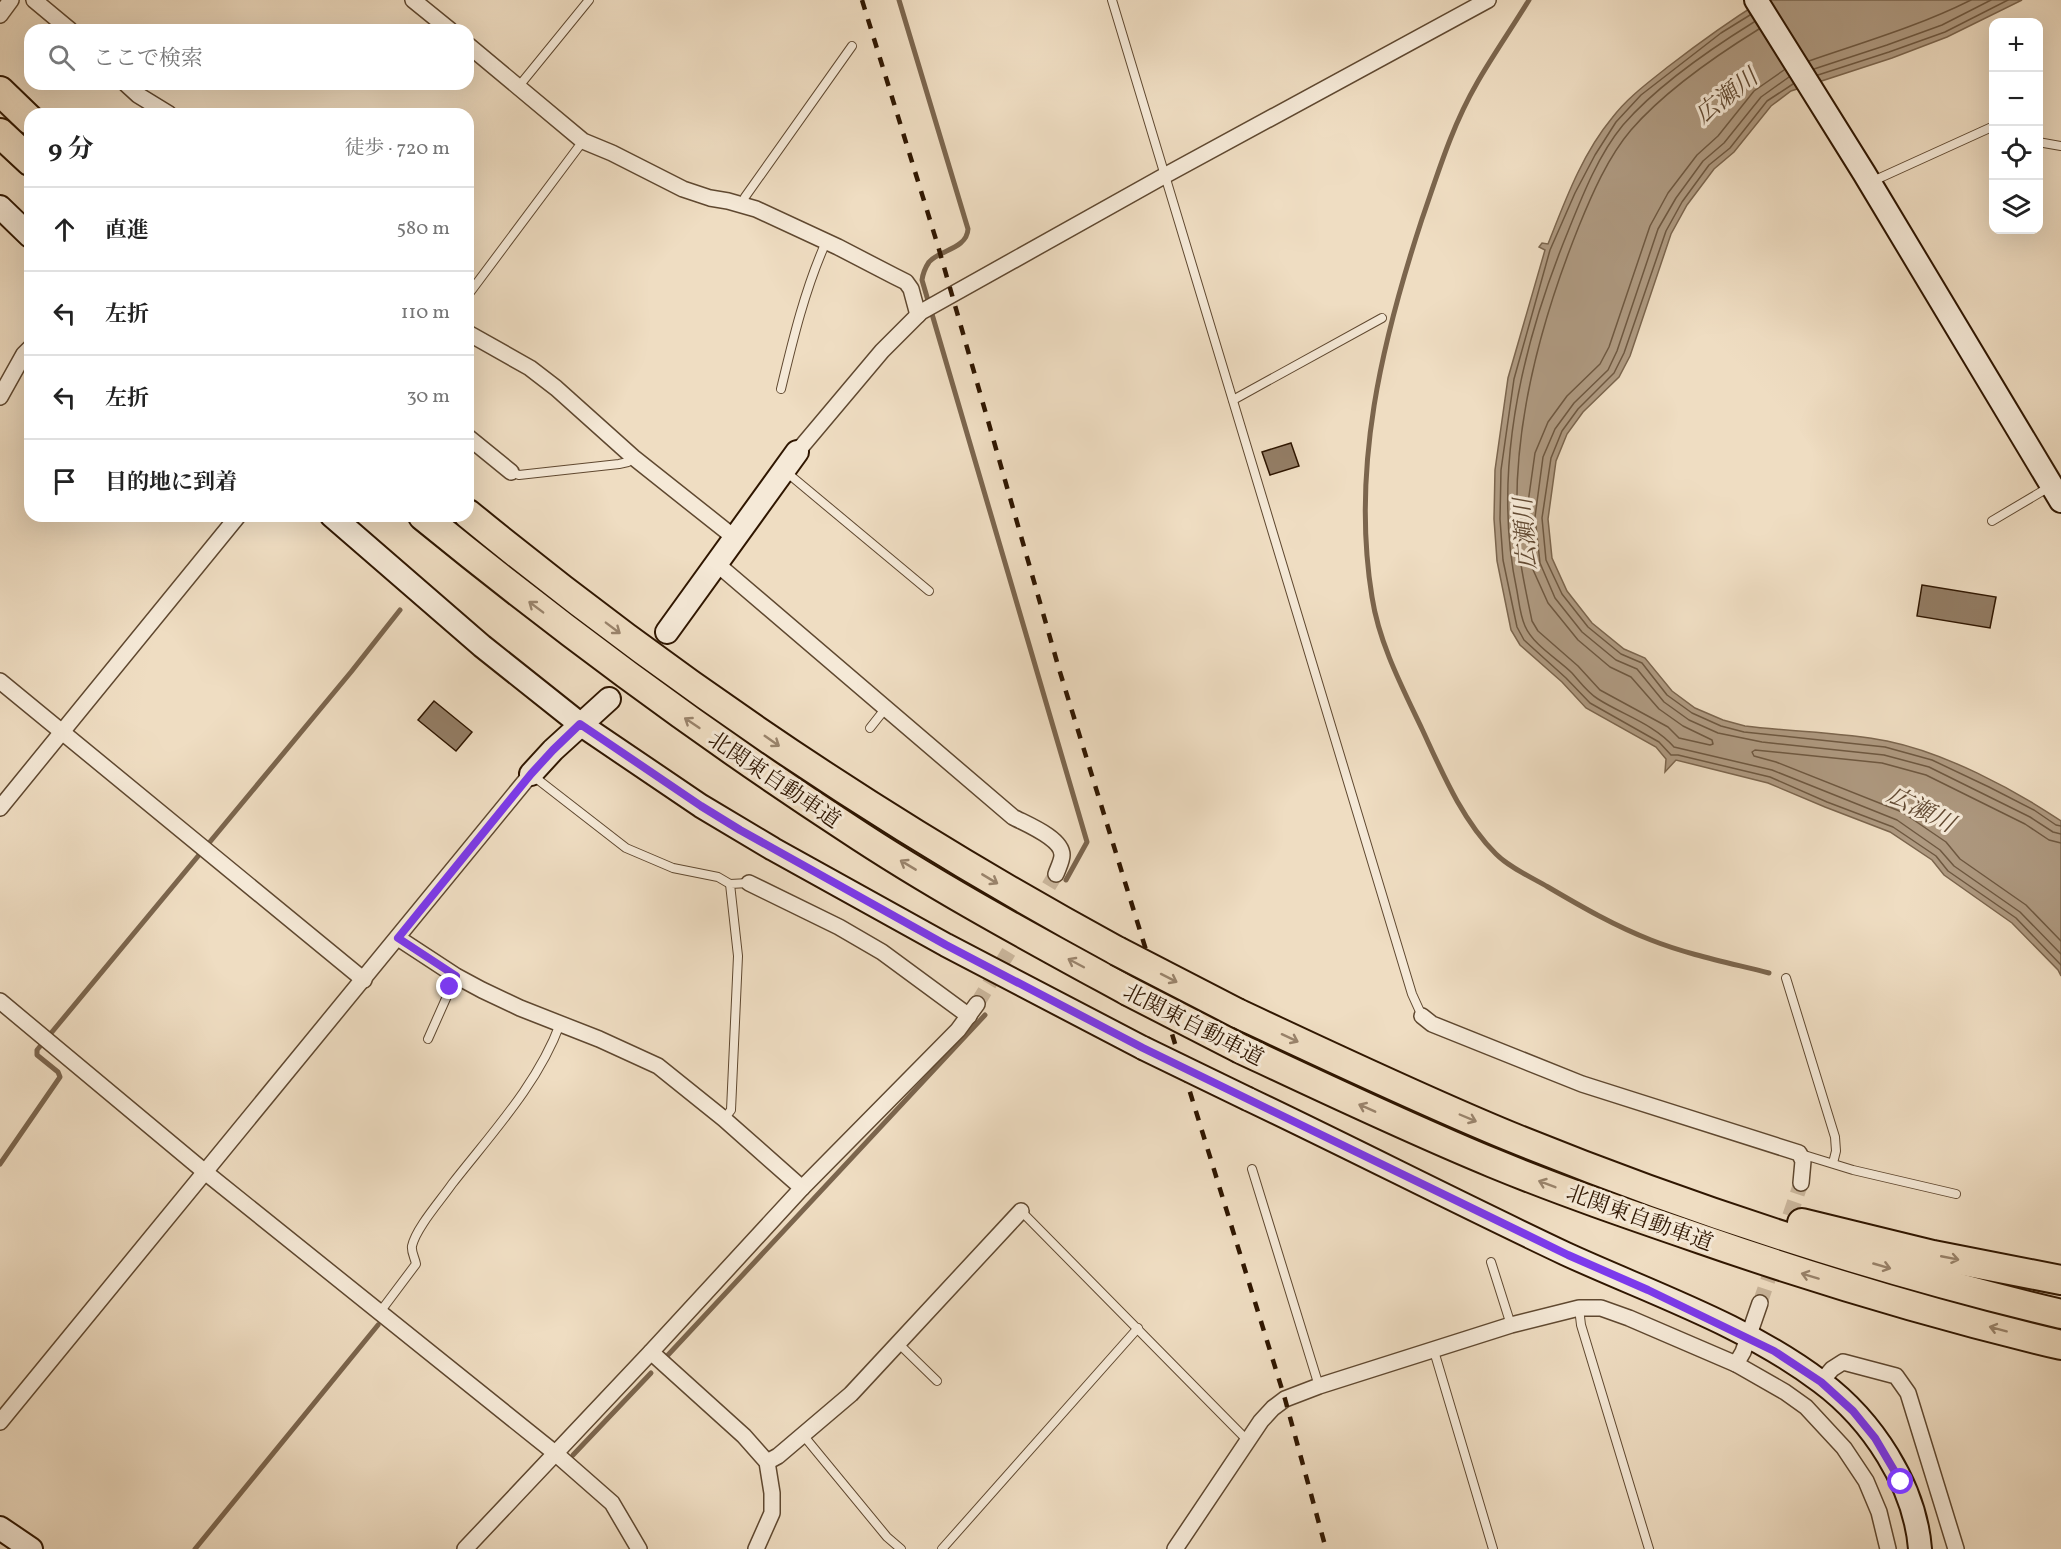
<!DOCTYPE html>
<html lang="ja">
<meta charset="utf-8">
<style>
:root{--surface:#fff;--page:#f6f6f6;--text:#222;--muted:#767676;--line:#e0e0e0}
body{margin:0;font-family:Vollkorn,"Noto Serif JP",serif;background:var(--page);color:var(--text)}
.controls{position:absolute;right:18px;top:18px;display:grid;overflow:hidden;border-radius:12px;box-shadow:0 6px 24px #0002}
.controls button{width:54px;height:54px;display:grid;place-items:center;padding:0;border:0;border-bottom:2px solid var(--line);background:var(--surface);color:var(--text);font:30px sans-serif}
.stop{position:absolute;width:18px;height:18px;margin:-14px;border:4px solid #7c3aed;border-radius:50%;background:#fff}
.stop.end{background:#7c3aed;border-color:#fff;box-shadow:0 2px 6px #0008}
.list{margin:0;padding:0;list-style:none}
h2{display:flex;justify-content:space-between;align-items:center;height:78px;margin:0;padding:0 24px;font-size:26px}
h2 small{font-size:20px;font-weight:400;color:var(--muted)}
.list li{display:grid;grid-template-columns:39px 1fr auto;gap:18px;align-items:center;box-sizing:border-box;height:84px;padding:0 24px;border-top:2px solid var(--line)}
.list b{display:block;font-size:22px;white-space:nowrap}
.list em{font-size:20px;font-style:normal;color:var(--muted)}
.icon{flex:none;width:33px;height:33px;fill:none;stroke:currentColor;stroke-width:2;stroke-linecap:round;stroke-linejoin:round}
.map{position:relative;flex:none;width:2061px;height:1549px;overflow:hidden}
.search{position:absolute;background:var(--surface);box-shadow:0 6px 24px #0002;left:24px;top:24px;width:450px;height:66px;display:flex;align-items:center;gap:15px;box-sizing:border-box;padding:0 21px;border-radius:18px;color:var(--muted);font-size:22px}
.panel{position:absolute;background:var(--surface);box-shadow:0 6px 24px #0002;left:24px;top:108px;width:450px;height:414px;border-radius:18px}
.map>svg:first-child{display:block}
.water{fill:#ae9980;stroke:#7b654d;stroke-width:1.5}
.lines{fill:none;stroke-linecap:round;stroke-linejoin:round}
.shore{stroke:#6e5840;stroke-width:1.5}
.stream{stroke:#7b654d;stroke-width:5}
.building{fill:#937d65;stroke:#2f1600;stroke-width:1.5}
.street-tunnel{stroke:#c9b59b;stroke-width:15;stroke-dasharray:15 8;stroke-linecap:butt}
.lane-casing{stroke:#5f4830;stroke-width:10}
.street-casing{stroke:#5f4830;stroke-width:18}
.secondary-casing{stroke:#2f1600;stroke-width:26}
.highway-casing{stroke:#2f1600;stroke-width:32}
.lane{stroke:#f5e9d7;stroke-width:8}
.street{stroke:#f5e9d7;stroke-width:15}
.secondary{stroke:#f5e9d7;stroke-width:22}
.highway{stroke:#efddc2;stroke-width:28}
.rail{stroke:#2f1600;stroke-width:4.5;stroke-dasharray:10 10;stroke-linecap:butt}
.secondary-bridge-casing{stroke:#2f1600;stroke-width:26;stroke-linecap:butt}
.highway-bridge-casing{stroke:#2f1600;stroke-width:32;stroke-linecap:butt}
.secondary-bridge{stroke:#f5e9d7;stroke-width:22}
.highway-bridge{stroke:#efddc2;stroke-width:28}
.oneway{stroke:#99836b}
.route{stroke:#7c3aed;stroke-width:8}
.labels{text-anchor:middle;stroke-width:6;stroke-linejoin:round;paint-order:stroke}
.street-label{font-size:22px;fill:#2f1600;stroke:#f5e9d7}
.water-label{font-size:24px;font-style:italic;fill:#624a33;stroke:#f5e9d7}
</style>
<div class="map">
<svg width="2061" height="1549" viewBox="0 0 2061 1549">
<rect width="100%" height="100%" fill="#efddc2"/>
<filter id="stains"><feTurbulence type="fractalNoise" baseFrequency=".00333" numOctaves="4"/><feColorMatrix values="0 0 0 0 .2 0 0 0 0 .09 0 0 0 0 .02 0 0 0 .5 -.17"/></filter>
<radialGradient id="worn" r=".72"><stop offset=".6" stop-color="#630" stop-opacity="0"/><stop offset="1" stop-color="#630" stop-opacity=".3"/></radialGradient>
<path class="water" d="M1763,0h259l-75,37 -55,21 -101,33 -20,15 -37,46 -20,17 -27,36 -16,29 -41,122 -11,21 -36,35 -16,22 -11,27 -8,58 4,39 15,33 25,32 32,26 21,9 27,33 23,17 28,12 22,6c47,6 96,6 142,15 58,12 125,47 174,80v155l-3,-6 -46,-47 -68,-48 -12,-15 -42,-28 -65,-25 -57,-24 -92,-23 -11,12 1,-13 -10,-12 -70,-39 -24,-26 -42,-37 -9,-15 -14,-69 -3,-42 1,-49 13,-92 37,-128 -6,-3 3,-4 6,1c17,-43 34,-90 64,-126 16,-21 37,-36 57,-52 31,-24 62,-46 94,-66z"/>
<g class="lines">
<g class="shore">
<polyline points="1750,15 1721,33 1641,95 1616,122 1595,155 1575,193 1550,250 1514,379 1501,470 1500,519 1503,560 1517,627 1524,640 1566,678 1590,703 1659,742 1671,755 1678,755 1770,777 1827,802 1893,827 1936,856 1948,871 2016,918 2061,965"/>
<path d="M1754,22c-42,26 -98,65 -131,103 -24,29 -40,69 -54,104 -46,112 -78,241 -52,362 2,11 3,24 8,35 8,19 33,33 47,47 8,9 16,20 26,26 25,16 56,25 76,48l98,23 125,50 43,30 14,16 66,46 41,42"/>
<path d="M1759,29c-42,26 -96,64 -128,101 -23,27 -39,64 -52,96 -37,92 -65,192 -62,292 0,35 8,69 15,103l6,10 40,35 22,24 68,37 11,11 31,7 3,-1 -1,-4 -29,-14 -24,-17 -28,-32 -21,-10 -32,-27 -30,-37 -18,-40 -4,-46 9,-64 13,-31 19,-26 33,-32 9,-17 41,-121 18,-33 29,-38 21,-19 36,-45 30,-21"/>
<path d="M1809,61c55,-19 110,-35 162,-61"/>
<polyline points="1814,69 1887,45 1942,25 1991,0"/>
<polyline points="1818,75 1889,52 1945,32 2008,0"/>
<polyline points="1789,77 1761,97 1724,143 1703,161 1676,198 1658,229 1617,351 1608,370 1574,403 1555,429 1543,457 1535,517 1540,563 1555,598 1582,632 1616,660 1637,669 1664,702 1689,720 1718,733 1762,742 1884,755 1929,767 2030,817 2053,832 2061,834"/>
<polyline points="1793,84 1767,101 1730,148 1709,165 1682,202 1666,231 1624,353 1614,373 1578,409 1562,431 1551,458 1542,518 1546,560 1562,594 1588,627 1621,654 1642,663 1667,695 1692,713 1721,726 1744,732 1885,747 1932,760 1989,787 2034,810 2056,825 2061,826"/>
<polyline points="2061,843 2049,840 2025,824 1926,775 1882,763 1755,750 1752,752 1754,756 1776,762 1902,812 1946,842 1960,859 2026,905 2061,941"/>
</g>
<g class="stream">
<path d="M899,0l69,229c-1,20 -29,21 -39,33 -4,6 -6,11 -7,18l165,562 -21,38"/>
<path d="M1529,0c-17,28 -36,55 -52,83 -25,43 -39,90 -55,136 -40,122 -71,249 -50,378 7,46 30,90 50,132 20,43 40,91 74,125 14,14 35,23 52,33 34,20 67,39 103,53 38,15 79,23 118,33"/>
<polyline points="0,1164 60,1077 58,1072 37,1055 37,1050 351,672 400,610"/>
<polyline points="668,1355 985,1015"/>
<polyline points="573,1455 651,1373"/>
<polyline points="195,1549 378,1325"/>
</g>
</g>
<g class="building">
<polygon points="1291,443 1299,466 1270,475 1262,452"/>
<polygon points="1922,585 1996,597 1990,628 1917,616"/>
<polygon points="434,701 472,732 456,751 418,720"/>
</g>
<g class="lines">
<g class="street-tunnel">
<polyline points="977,1004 1056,874"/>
<polyline points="1760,1303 1801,1183"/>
</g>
<defs>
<g id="lane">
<polyline points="1112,0 1412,994 1422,1016"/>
<polyline points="519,86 589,0"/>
<polyline points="2038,142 2061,146"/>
<polyline points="1873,181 1994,126"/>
<polyline points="742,205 745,197 852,46"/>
<polyline points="468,295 583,141"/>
<path d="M781,389c12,-50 24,-100 45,-147"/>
<polyline points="1233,400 1382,318"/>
<polyline points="785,471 929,591"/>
<polyline points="511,472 519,475 619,464 628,462 633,457"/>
<polyline points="1992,521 2051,486"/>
<polyline points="870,728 885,709"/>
<polyline points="532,775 626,848 673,868 718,877 730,884"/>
<polyline points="1786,978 1835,1137 1836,1151 1833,1163"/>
<polyline points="428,1039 456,976"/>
<polyline points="724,1119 731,1110 738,956 730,884 749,883"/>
<polyline points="1801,1154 1853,1170 1956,1194"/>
<polyline points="1252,1169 1319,1386"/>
<polyline points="1021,1211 1248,1441"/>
<polyline points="1491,1262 1511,1325"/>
<polyline points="1579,1308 1581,1325 1649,1549"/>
<path d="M380,1312l36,-48c-1,-6 -5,-12 -4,-18 4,-18 29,-46 40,-62 39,-50 86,-100 108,-160"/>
<polyline points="899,1344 937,1381"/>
<polyline points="1434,1351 1493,1549"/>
<polyline points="803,1435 887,1537 901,1549"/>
<polyline points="942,1549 1138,1328"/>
</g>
<g id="street">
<polyline points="34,0 70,30"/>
<polyline points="413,0 450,30"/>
<polyline points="0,15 11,0"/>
<polyline points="468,45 583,141 612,153 683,189 710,198 728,201 756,209 838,247 894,276 906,282 911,289 918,315"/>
<polyline points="126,84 138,95 169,114"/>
<polyline points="468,333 530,368 556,388 633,457 735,538"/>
<polyline points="0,397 24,354 30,348"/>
<polyline points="468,437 511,472"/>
<polyline points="797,452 882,351 921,312 1164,176 1488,0"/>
<path d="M717,564l296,253c13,7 49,21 49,38 0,6 -4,13 -6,19"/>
<polyline points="0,681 364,980"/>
<polyline points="0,808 238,516"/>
<polyline points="749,883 839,927 882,952 969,1016"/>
<polyline points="398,938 456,976 482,990 520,1008 599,1039 658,1066 724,1119 802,1188"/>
<polyline points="0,1001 205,1172 555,1453 612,1503 639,1549"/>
<polyline points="1422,1016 1432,1024 1582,1084 1799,1153 1803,1161 1801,1183"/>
<polyline points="651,1352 744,1436 767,1462 772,1493 772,1513 756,1549"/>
<polyline points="1736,1364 1743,1352 1760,1303"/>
<polyline points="1821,1382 1832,1369 1843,1362 1896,1376 1908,1393 1956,1549"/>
<polyline points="0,1422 531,774"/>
<polyline points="767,1462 778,1456 851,1394 1021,1211"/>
<polyline points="465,1549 651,1352 802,1188 958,1030 977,1004"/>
<polyline points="1175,1549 1261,1421 1273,1408 1285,1399 1319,1386 1511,1325 1579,1308 1601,1308 1629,1318 1736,1364 1785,1392 1806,1407 1844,1448 1866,1481 1879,1512 1888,1549"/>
</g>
<g id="secondary">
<polyline points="1756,0 1864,173 2061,501"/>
<polyline points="0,207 30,236"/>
<polyline points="332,516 482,646 580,724 701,806 773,849 946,945 1143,1048"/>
<polyline points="667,632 797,452"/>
<polyline points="531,774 553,750 609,699"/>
<path d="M1248,1099c107,51 212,105 318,155 85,39 180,71 255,128 51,38 94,103 99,167"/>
<polyline points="0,1528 31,1549"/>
</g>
<g id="highway">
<polyline points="0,91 30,120"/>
<polyline points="0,133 30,161"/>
<path d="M468,514c202,166 419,312 649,437"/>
<path d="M423,516c136,111 276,215 423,311 90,60 187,112 282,164"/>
<path d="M1237,1013c90,42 180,85 272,123 179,73 364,133 552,178"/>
<path d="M1241,1049c83,39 167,79 252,114 68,28 138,52 208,76 118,41 238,77 360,106"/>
<polyline points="1802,1223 1933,1255 2061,1280"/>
</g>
</defs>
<use href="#lane" class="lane-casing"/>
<use href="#street" class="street-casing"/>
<use href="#secondary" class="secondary-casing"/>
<use href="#highway" class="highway-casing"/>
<use href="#lane" class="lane"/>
<use href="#street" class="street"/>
<use href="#secondary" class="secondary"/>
<use href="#highway" class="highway"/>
<polyline class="rail" points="862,0 938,246 1059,669 1285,1399 1326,1549"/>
<defs>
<polyline id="secondary-bridge" points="1143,1048 1248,1099"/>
<g id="highway-bridge">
<polyline points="1117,951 1237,1013"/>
<polyline points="1128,991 1241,1049"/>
</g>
</defs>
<use href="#secondary-bridge" class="secondary-bridge-casing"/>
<use href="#highway-bridge" class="highway-bridge-casing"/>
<use href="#secondary-bridge" class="secondary-bridge"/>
<use href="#highway-bridge" class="highway-bridge"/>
</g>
<defs><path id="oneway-shaft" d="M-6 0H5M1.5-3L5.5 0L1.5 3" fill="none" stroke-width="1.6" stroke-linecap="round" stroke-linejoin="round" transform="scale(1.5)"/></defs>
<g class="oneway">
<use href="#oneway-shaft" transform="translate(536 607) rotate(-143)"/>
<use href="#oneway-shaft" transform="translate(613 628) rotate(37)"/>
<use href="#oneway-shaft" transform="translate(692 723) rotate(-146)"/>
<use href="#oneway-shaft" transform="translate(772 741) rotate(35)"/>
<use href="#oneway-shaft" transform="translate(908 865) rotate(-149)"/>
<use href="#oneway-shaft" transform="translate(990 879) rotate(31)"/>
<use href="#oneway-shaft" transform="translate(1076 963) rotate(-152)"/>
<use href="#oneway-shaft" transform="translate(1169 978) rotate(27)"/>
<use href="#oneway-shaft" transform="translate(1290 1038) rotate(25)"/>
<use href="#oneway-shaft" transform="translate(1367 1108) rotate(-156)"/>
<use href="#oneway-shaft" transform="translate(1468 1118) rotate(23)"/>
<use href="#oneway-shaft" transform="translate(1547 1184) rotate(-159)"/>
<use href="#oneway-shaft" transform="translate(1950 1258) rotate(11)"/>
<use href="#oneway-shaft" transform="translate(1882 1266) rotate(16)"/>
<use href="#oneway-shaft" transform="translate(1810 1276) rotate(-163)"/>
<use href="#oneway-shaft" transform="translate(1998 1329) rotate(-165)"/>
</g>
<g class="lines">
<polyline class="route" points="450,987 456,976 398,938 531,774 553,750 580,724 701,806 740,830 946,945 1143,1048 1568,1255 1648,1290 1774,1351 1821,1382 1853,1411 1875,1438 1901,1482"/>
</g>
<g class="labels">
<g class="street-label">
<text transform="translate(775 779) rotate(34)" y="8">北関東自動車道</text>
<text transform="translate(1194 1024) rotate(27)" y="8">北関東自動車道</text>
<text transform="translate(1640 1217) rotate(20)" y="8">北関東自動車道</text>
</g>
<g class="water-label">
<text transform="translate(1726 96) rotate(-38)" y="8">広瀬川</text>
<text transform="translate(1525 534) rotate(-94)" y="8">広瀬川</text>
<text transform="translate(1921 809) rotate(27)" y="8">広瀬川</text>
</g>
</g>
<rect width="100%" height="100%" filter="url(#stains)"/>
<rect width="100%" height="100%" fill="url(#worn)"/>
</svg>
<div class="controls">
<button>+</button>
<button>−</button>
<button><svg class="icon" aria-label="locate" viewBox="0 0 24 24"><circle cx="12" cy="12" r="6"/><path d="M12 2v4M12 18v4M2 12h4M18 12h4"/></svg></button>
<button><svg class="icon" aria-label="layers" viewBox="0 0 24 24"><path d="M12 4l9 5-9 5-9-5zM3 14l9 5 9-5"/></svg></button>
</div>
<div class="stop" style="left:1901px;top:1482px"></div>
<div class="stop end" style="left:450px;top:987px"></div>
<div class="search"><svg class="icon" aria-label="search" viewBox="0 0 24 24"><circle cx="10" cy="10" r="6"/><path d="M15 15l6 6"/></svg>ここで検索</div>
<section class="panel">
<h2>9 分<small>徒歩 · 720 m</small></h2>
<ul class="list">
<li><svg class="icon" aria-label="ahead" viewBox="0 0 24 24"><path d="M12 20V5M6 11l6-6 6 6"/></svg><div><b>直進</b></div><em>580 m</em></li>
<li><svg class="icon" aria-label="left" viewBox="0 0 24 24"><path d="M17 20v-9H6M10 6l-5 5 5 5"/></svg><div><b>左折</b></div><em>110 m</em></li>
<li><svg class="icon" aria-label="left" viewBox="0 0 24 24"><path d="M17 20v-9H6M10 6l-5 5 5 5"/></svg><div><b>左折</b></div><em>30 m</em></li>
<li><svg class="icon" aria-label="arrive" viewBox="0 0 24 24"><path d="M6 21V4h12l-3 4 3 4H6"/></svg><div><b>目的地に到着</b></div></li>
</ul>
</section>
</div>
